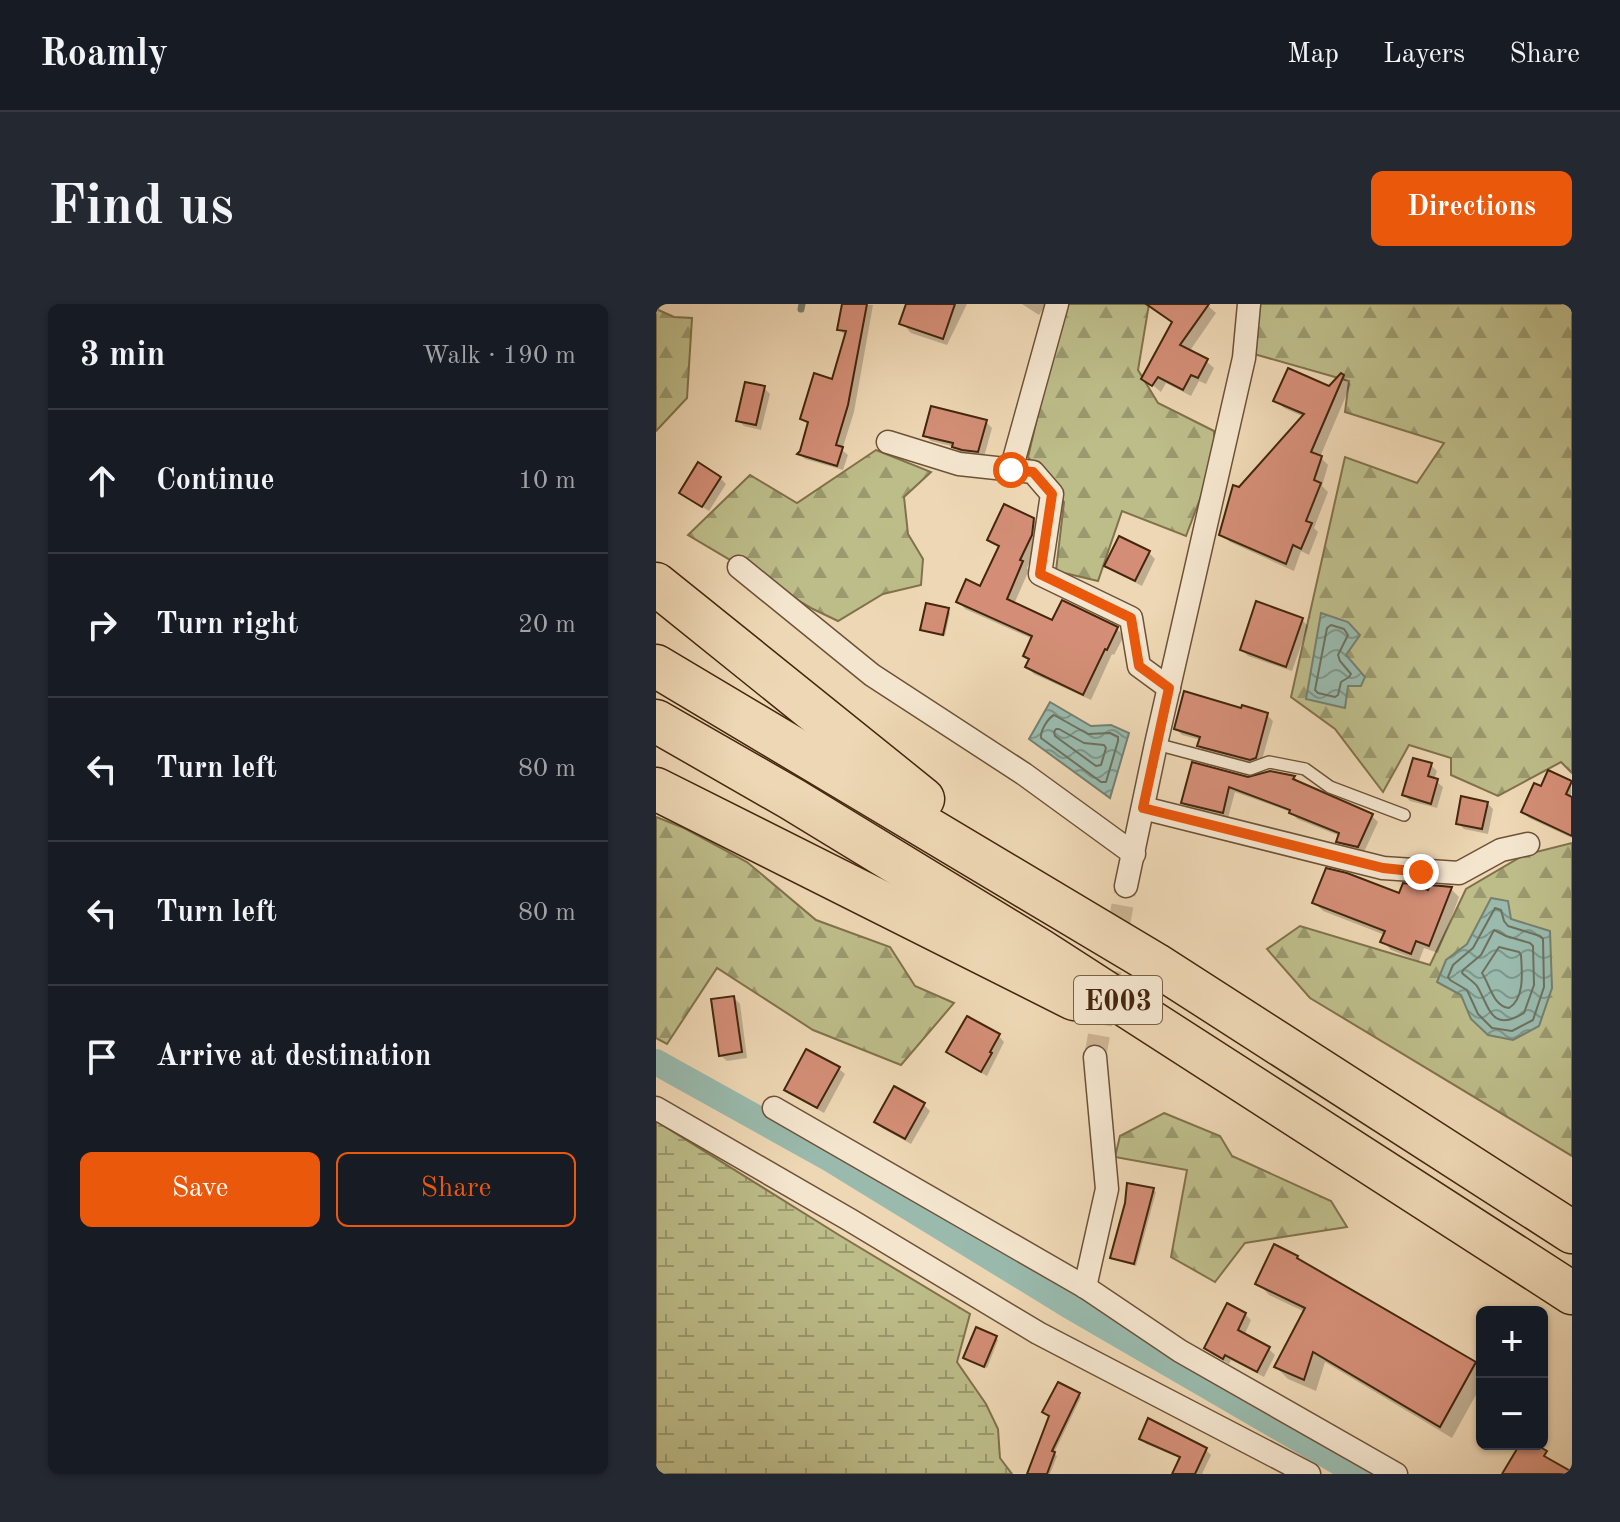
<!DOCTYPE html>
<meta charset="utf-8">
<style>
:root{--surface:#171b24;--page:#242831;--text:#f1f3f6;--muted:#9ea1a6;--line:#363941;--accent:#ea580c}
body{margin:0;font-family:"Old Standard TT",serif;background:var(--page);color:var(--text)}
.controls{position:absolute;right:24px;bottom:24px;display:grid;overflow:hidden;border-radius:12px;box-shadow:0 2px 6px #0004}
.controls button{width:72px;height:72px;display:grid;place-items:center;padding:0;border:0;border-bottom:2px solid var(--line);background:var(--surface);color:var(--text);font:40px sans-serif}
.stop{position:absolute;width:24px;height:24px;margin:-18px;border:6px solid #ea580c;border-radius:50%;background:#fff}
.stop.end{background:#ea580c;border-color:#fff;box-shadow:0 2px 8px #0008}
.list{margin:0;padding:0;list-style:none}
h2{display:flex;justify-content:space-between;align-items:center;height:104px;margin:0;padding:0 32px;font-size:34px}
h2 small{font-size:26px;font-weight:400;color:var(--muted)}
.list li{display:grid;grid-template-columns:52px 1fr auto;gap:24px;align-items:center;box-sizing:border-box;height:144px;padding:0 32px;border-top:2px solid var(--line)}
.list b{display:block;font-size:30px;white-space:nowrap}
.list em{font-size:26px;font-style:normal;color:var(--muted)}
.actions{display:flex;gap:16px;padding:24px 32px}
.actions a{flex:1;padding:18px 0;border:2px solid var(--accent);border-radius:12px;text-align:center;font-size:28px;color:var(--accent)}
.actions .main{background:var(--accent);color:#fff}
.icon{flex:none;width:44px;height:44px;fill:none;stroke:currentColor;stroke-width:2;stroke-linecap:round;stroke-linejoin:round}
.map{position:relative;flex:none;width:916px;height:1170px;overflow:hidden;border-radius:12px}
header{display:flex;align-items:center;gap:48px;box-sizing:border-box;height:112px;padding:0 40px;background:var(--surface);border-bottom:2px solid var(--line)}
header strong{font-size:38px}
nav{display:flex;gap:44px;margin-inline-start:auto;font-size:28px}
.intro{display:flex;align-items:center;justify-content:space-between;box-sizing:border-box;height:192px;padding:0 48px}
h1{margin:0;font-size:56px}
.button{padding:20px 36px;border-radius:12px;background:var(--accent);color:#fff;font-size:28px;font-weight:700}
main{display:flex;gap:48px;padding:0 48px}
aside{flex:1;background:var(--surface);border-radius:12px;box-shadow:0 2px 6px #0004}
.map>svg:first-child{display:block}
.forest{fill:url(#forest-firs);stroke:#80724b;stroke-width:2}
.wetland{fill:url(#wetland-marsh);stroke:#80724b;stroke-width:2}
.water{fill:url(#water-waves);stroke:#777f6d;stroke-width:2}
.shadow{fill:#0003}
.lines{fill:none;stroke-linecap:round;stroke-linejoin:round}
.shore{stroke:#6e705c;stroke-width:2}
.stream{stroke:#777f6d;stroke-width:7}
.canal{stroke:#99baad;stroke-width:26}
.building{fill:#d48e77;stroke:#43260c;stroke-width:2}
.street-tunnel{stroke:#ccb492;stroke-width:22;stroke-dasharray:22 11;stroke-linecap:butt}
.lane-casing{stroke:#6e5236;stroke-width:14}
.street-casing{stroke:#6e5236;stroke-width:25}
.highway-casing{stroke:#43260c;stroke-width:45}
.lane{stroke:#f4e5ce;stroke-width:11}
.street{stroke:#f4e5ce;stroke-width:22}
.highway{stroke:#eed7b4;stroke-width:42}
.route{stroke:#ea580c;stroke-width:10}
.labels{text-anchor:middle;stroke-width:8;stroke-linejoin:round;paint-order:stroke}
.shield{fill:#f4e5ce;stroke:#785f46;stroke-width:2}
.shield-label{font-size:28px;font-weight:bold;fill:#43260c}
</style>
<header>
<strong>Roamly</strong>
<nav><a>Map</a><a>Layers</a><a>Share</a></nav>
</header>
<div class="intro"><h1>Find us</h1><a class="button">Directions</a></div>
<main>
<aside>
<h2>3 min<small>Walk · 190 m</small></h2>
<ul class="list">
<li><svg class="icon" aria-label="ahead" viewBox="0 0 24 24"><path d="M12 20V5M6 11l6-6 6 6"/></svg><div><b>Continue</b></div><em>10 m</em></li>
<li><svg class="icon" aria-label="right" viewBox="0 0 24 24"><path d="M7 20v-9h11M14 6l5 5-5 5"/></svg><div><b>Turn right</b></div><em>20 m</em></li>
<li><svg class="icon" aria-label="left" viewBox="0 0 24 24"><path d="M17 20v-9H6M10 6l-5 5 5 5"/></svg><div><b>Turn left</b></div><em>80 m</em></li>
<li><svg class="icon" aria-label="left" viewBox="0 0 24 24"><path d="M17 20v-9H6M10 6l-5 5 5 5"/></svg><div><b>Turn left</b></div><em>80 m</em></li>
<li><svg class="icon" aria-label="arrive" viewBox="0 0 24 24"><path d="M6 21V4h12l-3 4 3 4H6"/></svg><div><b>Arrive at destination</b></div></li>
</ul>
<div class="actions"><a class="main">Save</a><a>Share</a></div>
</aside>
<div class="map">
<svg width="916" height="1170" viewBox="0 0 916 1170">
<defs>
<pattern id="forest-firs" width="22" height="20" patternUnits="userSpaceOnUse" patternTransform="scale(2)"><rect width="22" height="20" fill="#bdbd8a"/><path d="M5 1l3.5 6h-7zM16 11l3.5 6h-7z" fill="#9b996f"/></pattern>
<pattern id="wetland-marsh" width="20" height="14" patternUnits="userSpaceOnUse" patternTransform="scale(2)"><rect width="20" height="14" fill="#bdbd8a"/><path d="M1 5h8M5 5V1M11 12h8M15 12V8" fill="none" stroke="#9b996f"/></pattern>
<pattern id="water-waves" width="16" height="10" patternUnits="userSpaceOnUse" patternTransform="scale(2)"><rect width="16" height="10" fill="#99baad"/><path d="M0 5q4-4 8 0t8 0" fill="none" stroke="#7e978b"/></pattern>
</defs>
<rect width="100%" height="100%" fill="#eed7b4"/>
<filter id="stains"><feTurbulence type="fractalNoise" baseFrequency=".0025" numOctaves="4"/><feColorMatrix values="0 0 0 0 .2 0 0 0 0 .09 0 0 0 0 .02 0 0 0 .5 -.17"/></filter>
<radialGradient id="worn" r=".72"><stop offset=".6" stop-color="#630" stop-opacity="0"/><stop offset="1" stop-color="#630" stop-opacity=".3"/></radialGradient>
<g class="forest">
<polygon points="408,0 493,0 482,66 502,99 558,127 559,155 530,232 466,207 442,277 400,267 408,198 372,153"/>
<polygon points="604,0 916,0 916,469 905,458 842,492 795,471 795,454 753,441 727,488 679,425 635,393 689,153 761,179 788,139 689,108 693,77 598,50"/>
<polygon points="0,5 18,13 36,14 31,94 0,127"/>
<polygon points="220,146 275,168 248,193 252,230 267,255 265,281 227,290 182,317 157,305 32,231 94,171 141,199"/>
<polygon points="0,513 28,524 91,558 160,616 234,643 259,682 298,699 245,761 157,726 61,664 11,740 0,734"/>
<polygon points="916,539 916,852 654,694 611,645 644,622 774,661 810,585 868,551"/>
<polygon points="508,809 564,832 576,852 675,897 691,923 589,939 559,978 515,953 531,866 459,853 464,832"/>
</g>
<polygon class="wetland" points="0,817 183,931 314,1010 301,1058 330,1100 342,1125 344,1154 356,1170 0,1170"/>
<g class="water">
<polygon points="665,309 692,318 704,331 690,351 709,373 705,382 692,382 689,404 650,395"/>
<polygon points="394,398 435,422 455,421 473,429 454,494 373,435"/>
<polygon points="835,594 852,597 855,615 894,627 896,684 883,722 857,736 832,731 815,715 805,691 781,678 790,656 811,640"/>
</g>
<g class="shadow">
<polygon points="188,0 217,1 198,108 186,146 192,151 187,166 149,155 144,150 153,121 146,115 177,77 190,32 183,25"/>
<polygon points="252,0 311,0 291,41 255,29 246,19"/>
<polygon points="366,0 390,0 383,11"/>
<polygon points="517,0 550,0 560,9 533,48 550,57 558,64 550,80 543,77 535,92 510,79 505,88 488,74 517,19"/>
<polygon points="685,71 695,80 664,153 672,161 666,182 672,188 658,224 662,228 653,251 645,247 638,267 574,238 566,231 583,186 648,113 628,104 620,96 674,85"/>
<polygon points="108,84 114,90 105,126 88,122 82,116"/>
<polygon points="330,118 336,124 328,153 304,148 299,143 275,137 269,131"/>
<polygon points="64,174 70,180 53,207 32,194"/>
<polygon points="377,215 385,223 382,239 371,264 373,266 358,300 396,318 406,299 461,325 468,332 458,351 456,350 435,396 378,370 371,363 374,357 369,352 377,335 309,305 302,297 325,285 344,244 333,236"/>
<polygon points="493,249 499,255 486,282 457,267 451,261"/>
<polygon points="292,306 294,309 289,332 269,327 267,325"/>
<polygon points="646,316 652,322 636,367 592,352 586,346"/>
<polygon points="611,411 617,417 605,459 601,461 549,448 543,442 545,436 526,431 520,425"/>
<polygon points="775,461 781,467 778,476 787,483 781,504 754,497 748,491"/>
<polygon points="638,473 645,480 716,512 722,518 708,548 688,543 682,537 684,532 641,515 635,508 579,488 572,514 533,505 527,499 592,475"/>
<polygon points="915,479 916,534 873,514 867,508 886,484"/>
<polygon points="831,499 837,505 832,530 808,525 802,519"/>
<polygon points="775,583 795,585 803,593 782,649 768,644 763,657 735,646 727,637 729,631 667,607 659,599 773,589"/>
<polygon points="78,694 84,700 91,754 71,757 64,751"/>
<polygon points="343,732 348,738 331,772 299,754 293,748"/>
<polygon points="183,765 189,770 168,809 136,791 130,785"/>
<polygon points="268,801 274,807 255,840 226,824 220,818"/>
<polygon points="497,886 500,888 480,962 459,956 457,954"/>
<polygon points="641,953 647,959 819,1059 826,1066 826,1080 796,1134 669,1058 660,1087 632,1075 620,1063 649,1008 613,991 602,979"/>
<polygon points="589,1010 595,1016 588,1032 613,1045 619,1051 608,1073 575,1056 573,1060 556,1050 550,1044"/>
<polygon points="340,1034 342,1036 331,1064 312,1056"/>
<polygon points="423,1091 425,1093 398,1149 401,1152 394,1170 375,1170"/>
<polygon points="485,1134 550,1146 555,1151 546,1170 519,1170 526,1155 490,1140"/>
</g>
<g class="lines">
<g class="shore">
<polygon points="675,321 688,325 692,331 682,351 684,357 695,370 693,373 685,378 682,391 679,393 662,389 659,386 671,324"/>
<path d="M398,411l34,19 22,-1 8,4v4l-12,41h-5l-60,-44c-1,-7 7,-20 13,-23z"/>
<polygon points="400,425 403,425 428,439 448,441 450,444 445,461 440,462 399,432 398,428"/>
<polygon points="839,604 845,606 848,617 852,622 884,632 887,635 888,683 877,716 856,727 836,724 822,710 811,686 794,676 792,673 797,661 817,644"/>
<path d="M838,626l12,6 24,7 3,3 1,39 -10,28c-33,20 -34,-5 -47,-27 -4,-5 -11,-9 -15,-13l1,-3 18,-15z"/>
<path d="M843,643l20,5 2,3c1,17 4,43 -12,53 -16,-2 -19,-23 -27,-35z"/>
</g>
<polyline class="stream" points="145,5 146,0"/>
<polyline class="canal" points="0,758 174,855 412,1001 703,1170"/>
</g>
<g class="building">
<polygon points="186,0 211,0 192,101 180,141 187,143 181,162 141,150 144,147 152,118 144,115 158,69 176,75 190,27 181,26"/>
<polygon points="250,0 299,0 287,35 243,20"/>
<polygon points="490,0 553,0 524,41 552,55 542,74 535,71 527,86 502,73 496,82 485,75 516,18"/>
<polygon points="632,64 673,82 685,69 688,71 655,148 666,152 658,176 665,179 650,217 656,219 645,245 637,241 630,260 563,231 577,181 583,183 648,110 617,97"/>
<polygon points="89,78 109,82 100,121 80,117"/>
<polygon points="275,102 331,116 322,148 306,146 296,143 297,139 267,132"/>
<polygon points="42,158 65,173 46,203 23,189"/>
<polygon points="348,200 378,214 376,231 364,256 367,257 351,295 396,316 406,296 462,323 451,346 449,345 427,391 369,363 373,355 367,352 376,332 300,298 310,275 324,282 343,242 331,236"/>
<polygon points="463,232 494,247 479,277 448,262"/>
<polygon points="600,297 647,314 630,363 584,346"/>
<polygon points="270,299 293,304 287,331 264,326"/>
<polygon points="528,387 585,404 586,401 612,409 600,454 594,456 541,442 544,433 518,425"/>
<polygon points="757,454 776,459 772,472 782,475 775,500 746,491"/>
<polygon points="536,458 592,473 614,467 639,472 637,475 717,510 702,543 680,538 683,529 633,509 634,506 573,483 567,509 525,499"/>
<polygon points="892,466 916,477 910,490 916,493 916,532 865,508 878,479 885,482"/>
<polygon points="805,492 832,498 826,525 800,520"/>
<polygon points="670,564 691,569 743,589 747,579 755,580 772,586 774,581 796,583 773,642 760,637 755,650 724,638 729,627 656,599"/>
<polygon points="78,692 86,748 63,752 55,695"/>
<polygon points="311,712 344,730 334,748 336,749 325,768 290,748"/>
<polygon points="150,745 184,763 161,804 128,786"/>
<polygon points="238,782 269,799 249,835 218,818"/>
<polygon points="471,879 498,884 478,960 454,954 469,899"/>
<polygon points="618,940 642,952 641,954 820,1058 784,1123 657,1048 648,1076 618,1063 649,1004 599,980"/>
<polygon points="571,999 590,1009 582,1026 614,1043 601,1068 569,1051 567,1055 548,1044"/>
<polygon points="320,1023 341,1032 328,1063 307,1054"/>
<polygon points="402,1078 424,1089 396,1147 399,1148 391,1170 371,1170 393,1112 386,1108"/>
<polygon points="492,1114 551,1144 539,1170 516,1170 524,1153 483,1135"/>
<polygon points="864,1140 879,1140 891,1147 888,1152 916,1168 916,1170 846,1170"/>
</g>
<g class="lines">
<polyline class="street-tunnel" points="439,753 470,582"/>
<defs>
<polyline id="lane" points="500,440 594,465 613,458 649,465 674,483 748,511"/>
<g id="street">
<polyline points="232,138 303,160 377,168 396,190 384,270 475,314 483,362 513,384"/>
<polyline points="355,166 401,0"/>
<polyline points="83,263 216,371 368,470 478,550"/>
<polyline points="487,504 727,564 803,569 845,546 872,540"/>
<polyline points="470,582 500,440 588,54 593,0"/>
<polyline points="0,804 194,916 382,1029 653,1170"/>
<polyline points="118,804 429,983 524,1047 740,1170"/>
<polyline points="429,983 451,885 439,753"/>
</g>
<g id="highway">
<polyline points="0,280 267,495"/>
<polyline points="0,362 499,660 916,928"/>
<polyline points="0,417 136,495 382,645 916,989"/>
<polyline points="0,485 418,695"/>
</g>
</defs>
<use href="#lane" class="lane-casing"/>
<use href="#street" class="street-casing"/>
<use href="#highway" class="highway-casing"/>
<use href="#lane" class="lane"/>
<use href="#street" class="street"/>
<use href="#highway" class="highway"/>
</g>
<g class="lines">
<polyline class="route" points="355,166 377,168 396,190 384,270 475,314 483,362 513,384 487,504 727,564 765,568"/>
</g>
<g class="labels">
<rect class="shield" x="418" y="672" width="88" height="48" rx="6"/>
<g class="shield-label">
<text x="462" y="706">E003</text>
</g>
</g>
<rect width="100%" height="100%" filter="url(#stains)"/>
<rect width="100%" height="100%" fill="url(#worn)"/>
</svg>
<div class="controls">
<button>+</button>
<button>−</button>
</div>
<div class="stop" style="left:355px;top:166px"></div>
<div class="stop end" style="left:765px;top:568px"></div>
</div>
</main>
